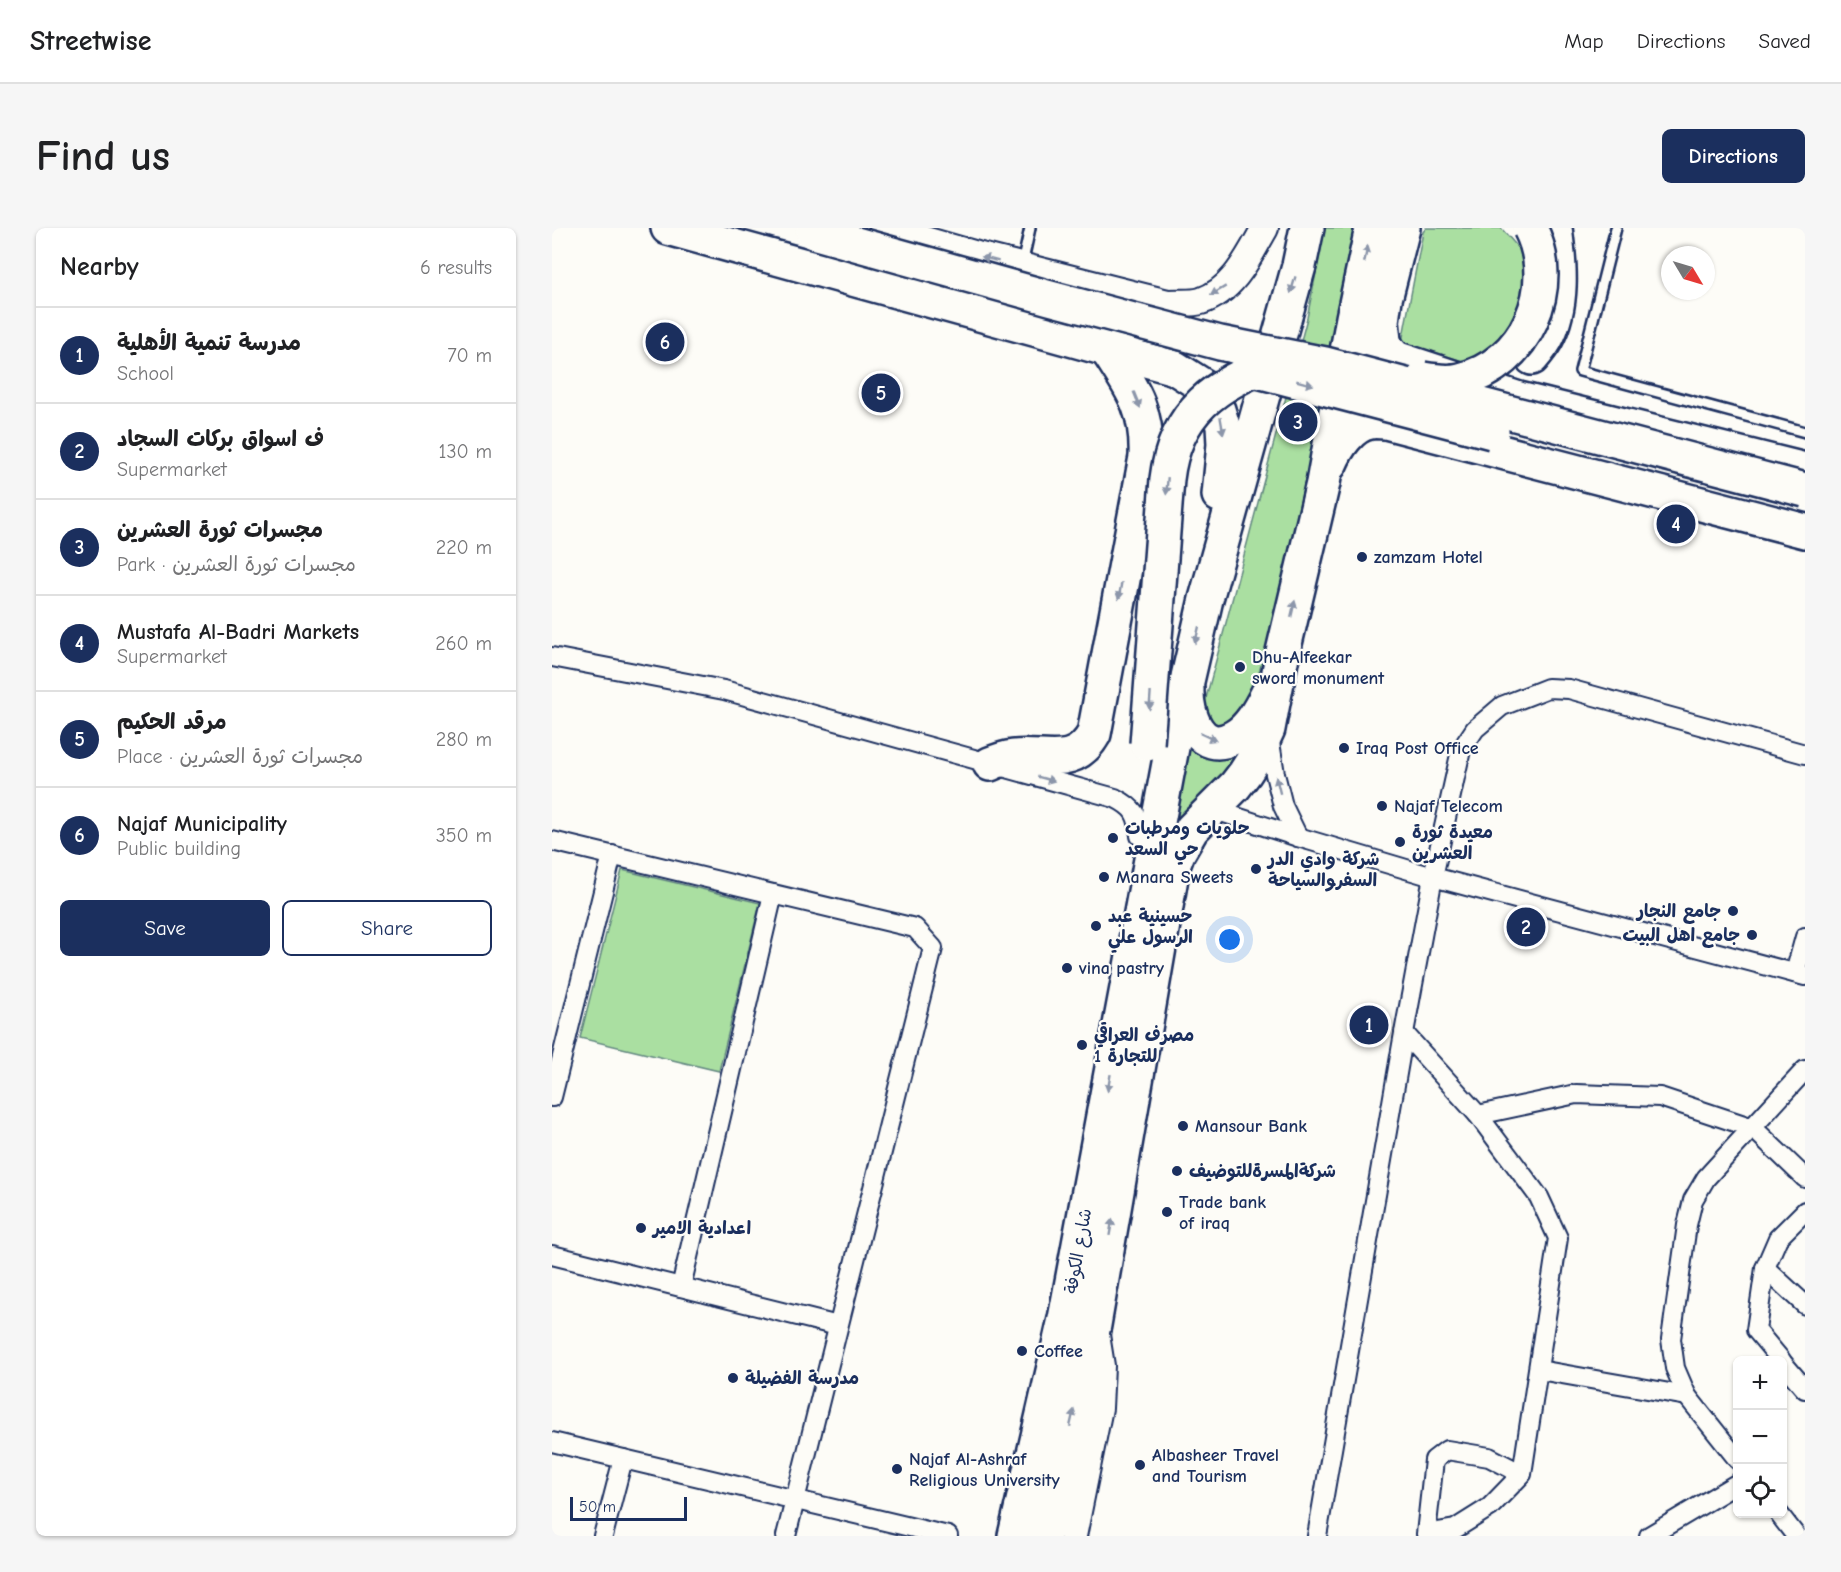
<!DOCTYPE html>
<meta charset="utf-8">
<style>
:root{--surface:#fff;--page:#f6f6f6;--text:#202124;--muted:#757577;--line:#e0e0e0;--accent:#1b2f5e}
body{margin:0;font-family:"Comic Neue","Playpen Sans Arabic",sans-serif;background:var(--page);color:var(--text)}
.controls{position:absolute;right:18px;bottom:18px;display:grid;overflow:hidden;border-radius:9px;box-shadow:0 2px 4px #0004}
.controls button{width:54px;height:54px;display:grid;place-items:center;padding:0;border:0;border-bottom:2px solid var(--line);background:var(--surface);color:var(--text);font:30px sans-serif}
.compass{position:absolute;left:1109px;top:18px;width:54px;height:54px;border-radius:50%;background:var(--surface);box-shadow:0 2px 4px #0004;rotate:128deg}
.scale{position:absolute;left:18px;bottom:15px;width:117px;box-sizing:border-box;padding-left:6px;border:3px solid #1b2f5e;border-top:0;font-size:16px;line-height:21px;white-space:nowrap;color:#1b2f5e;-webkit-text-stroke:4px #fdfcf7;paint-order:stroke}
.you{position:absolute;left:678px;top:712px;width:21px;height:21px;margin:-15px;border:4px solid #fff;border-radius:50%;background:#1a73e8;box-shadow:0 0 0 9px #1a73e833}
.badge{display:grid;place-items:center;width:39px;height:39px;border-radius:50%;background:var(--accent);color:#fff;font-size:20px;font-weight:700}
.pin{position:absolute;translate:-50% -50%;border:3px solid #fff;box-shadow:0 2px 6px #0006}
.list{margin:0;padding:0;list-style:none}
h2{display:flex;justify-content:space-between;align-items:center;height:78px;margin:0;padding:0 24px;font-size:26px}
h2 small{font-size:20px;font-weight:400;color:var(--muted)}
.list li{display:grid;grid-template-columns:39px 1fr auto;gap:18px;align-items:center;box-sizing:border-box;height:96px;padding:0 24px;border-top:2px solid var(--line)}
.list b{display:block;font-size:22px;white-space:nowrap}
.list p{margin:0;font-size:20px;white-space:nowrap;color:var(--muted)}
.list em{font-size:20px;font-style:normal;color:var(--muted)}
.actions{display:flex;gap:12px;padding:18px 24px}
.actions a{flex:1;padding:14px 0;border:2px solid var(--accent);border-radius:9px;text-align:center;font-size:21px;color:var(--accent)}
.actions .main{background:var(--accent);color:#fff}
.icon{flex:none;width:33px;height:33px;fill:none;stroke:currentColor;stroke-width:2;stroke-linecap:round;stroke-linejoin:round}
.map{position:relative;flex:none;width:1253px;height:1308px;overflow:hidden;border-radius:9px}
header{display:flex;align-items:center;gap:36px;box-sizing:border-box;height:84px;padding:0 30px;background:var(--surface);border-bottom:2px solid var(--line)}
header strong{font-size:28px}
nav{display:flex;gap:33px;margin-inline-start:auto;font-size:21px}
.intro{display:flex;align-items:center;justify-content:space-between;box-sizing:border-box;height:144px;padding:0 36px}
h1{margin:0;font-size:42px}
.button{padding:15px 27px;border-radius:9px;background:var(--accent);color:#fff;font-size:21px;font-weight:700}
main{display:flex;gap:36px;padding:0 36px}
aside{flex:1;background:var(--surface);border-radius:9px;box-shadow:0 2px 4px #0004}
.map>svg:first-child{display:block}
.green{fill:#aadfa1;stroke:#628780;stroke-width:1.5}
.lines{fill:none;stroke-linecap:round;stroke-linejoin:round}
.lane-casing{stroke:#1b2f5e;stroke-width:14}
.street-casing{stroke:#1b2f5e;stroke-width:22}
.secondary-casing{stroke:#1b2f5e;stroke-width:30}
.highway-casing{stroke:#1b2f5e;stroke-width:38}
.lane{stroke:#fdfcf7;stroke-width:9}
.street{stroke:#fdfcf7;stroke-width:18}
.secondary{stroke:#fdfcf7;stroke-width:26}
.highway{stroke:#fdfcf7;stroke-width:33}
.highway-bridge-casing{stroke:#1b2f5e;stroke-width:38;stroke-linecap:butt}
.highway-bridge{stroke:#fdfcf7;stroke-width:33}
.oneway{fill:#8c96aa}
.poi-dot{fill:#1b2f5e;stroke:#fdfcf7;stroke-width:2}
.labels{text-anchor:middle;stroke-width:4.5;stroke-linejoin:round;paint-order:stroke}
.poi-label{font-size:18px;font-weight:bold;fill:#1b2f5e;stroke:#fdfcf7;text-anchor:start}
.street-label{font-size:18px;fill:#1b2f5e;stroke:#fdfcf7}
</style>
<header>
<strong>Streetwise</strong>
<nav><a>Map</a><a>Directions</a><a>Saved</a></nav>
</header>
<div class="intro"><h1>Find us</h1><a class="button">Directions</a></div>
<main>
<aside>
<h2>Nearby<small>6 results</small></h2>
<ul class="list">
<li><span class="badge">1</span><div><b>مدرسة تنمية الأهلية</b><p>School</p></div><em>70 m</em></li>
<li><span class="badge">2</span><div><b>ف اسواق بركات السجاد</b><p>Supermarket</p></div><em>130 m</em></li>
<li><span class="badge">3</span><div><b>مجسرات ثورة العشرين</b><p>Park · مجسرات ثورة العشرين</p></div><em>220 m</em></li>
<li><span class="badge">4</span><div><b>Mustafa Al-Badri Markets</b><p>Supermarket</p></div><em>260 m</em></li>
<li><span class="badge">5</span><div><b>مرقد الحكيم</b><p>Place · مجسرات ثورة العشرين</p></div><em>280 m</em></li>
<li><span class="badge">6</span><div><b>Najaf Municipality</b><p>Public building</p></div><em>350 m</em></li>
</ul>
<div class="actions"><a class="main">Save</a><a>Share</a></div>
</aside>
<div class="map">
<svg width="1253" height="1308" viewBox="0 0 1253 1308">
<rect width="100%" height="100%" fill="#fdfcf7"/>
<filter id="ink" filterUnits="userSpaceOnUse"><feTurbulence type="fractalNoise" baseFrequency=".0167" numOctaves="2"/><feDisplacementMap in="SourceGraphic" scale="12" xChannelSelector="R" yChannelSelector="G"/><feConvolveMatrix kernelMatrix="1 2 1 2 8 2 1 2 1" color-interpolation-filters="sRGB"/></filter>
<g filter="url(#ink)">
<g class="green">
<polygon points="773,0 805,0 784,110 731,356 701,467 673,499 659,497 649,489 755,90"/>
<polygon points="874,0 949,0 976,31 974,71 964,96 920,136 850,114 871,4"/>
<polygon points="636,520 684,531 623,605"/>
<polygon points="70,642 208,675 167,843 28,810"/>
</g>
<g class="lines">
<defs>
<g id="lane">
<polyline points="1064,0 1028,143 1253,204"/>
<polyline points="470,37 478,0"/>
</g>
<g id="street">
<path d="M0,429l172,33 391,108c20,10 23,17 25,38"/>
<polyline points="717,508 723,546 731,578 746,609"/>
<polyline points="660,581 746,609 881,649 1253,748"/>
<polyline points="0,613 363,700 381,720 234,1308"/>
<polyline points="1243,745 1253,709"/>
<polyline points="852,805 926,887 987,969 1006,1010 970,1246 938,1279 903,1301 874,1306 882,1232 895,1222 937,1229 970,1246"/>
<polyline points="0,869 60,627"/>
<polyline points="926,887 1024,866 1108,869 1201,900 1253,950"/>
<polyline points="0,1027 286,1098"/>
<polyline points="1213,1040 1253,1077"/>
<polyline points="129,1059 221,666"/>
<polyline points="1229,1132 1204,1102 1213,1040 1226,1010 1253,983"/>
<polyline points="1230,1134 1253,1161"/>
<polyline points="987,1142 1135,1168"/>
<polyline points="0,1214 396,1308"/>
<polyline points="1186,1232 1135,1168 1123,1140 1119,1111 1135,997 1141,972 1154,950 1253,842"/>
<polyline points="1227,1286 1244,1308"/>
<polyline points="51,1308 71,1231"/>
<polyline points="765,1308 852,805 881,649 909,522 923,501 950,478 996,460 1017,461 1253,526"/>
<polyline points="1097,1308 1186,1255"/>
</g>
<g id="secondary">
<path d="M331,0l94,27 191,48c10,-1 23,1 33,-2 33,-11 48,-45 64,-73"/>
<polyline points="521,1308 547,1180 549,1138 544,1107"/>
</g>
<g id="highway">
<polyline points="116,0 623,140 653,159 666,182 671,198 672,216 667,267"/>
<path d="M800,97c5,18 15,22 31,29l136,45 286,71"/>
<polyline points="843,130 835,120 832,113 830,93 833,71 851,0"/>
<path d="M980,130c5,-6 10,-12 14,-19 18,-33 14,-75 9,-111"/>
<path d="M778,236c7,-17 21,-39 41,-42 4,-1 10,0 15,0l419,109"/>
<path d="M635,461c-1,26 13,67 47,48 16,-9 26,-28 34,-44"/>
<path d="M438,536c7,-3 15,-6 23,-7 32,-4 61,13 81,-23l52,-277c2,-48 -14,-68 -39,-107"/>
<polyline points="463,1308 513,1091 621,514 654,371 747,38 755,0"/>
<polyline points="492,1308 542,1097 621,638 626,625 640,601 683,558 693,545 702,531 716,501 730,428 771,255 801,90 820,0"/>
</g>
</defs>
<use href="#lane" class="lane-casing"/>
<use href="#street" class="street-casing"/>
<use href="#secondary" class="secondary-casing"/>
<use href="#highway" class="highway-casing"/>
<use href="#lane" class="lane"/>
<use href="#street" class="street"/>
<use href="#secondary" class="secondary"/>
<use href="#highway" class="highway"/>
<defs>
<g id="highway-bridge">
<polyline points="261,4 498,70 668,115 773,136 1253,262"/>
<polyline points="706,143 940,204"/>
<path d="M871,151c12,2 25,4 37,1 66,-15 100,-93 70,-152"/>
<path d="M595,516l20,-265c8,-68 50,-97 111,-118"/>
</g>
</defs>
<use href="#highway-bridge" class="highway-bridge-casing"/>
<use href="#highway-bridge" class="highway-bridge"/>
</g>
<defs><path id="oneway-solid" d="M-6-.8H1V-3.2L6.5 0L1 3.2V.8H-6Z" transform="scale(1.5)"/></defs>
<g class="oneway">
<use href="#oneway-solid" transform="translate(814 26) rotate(-78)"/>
<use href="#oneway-solid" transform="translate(438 31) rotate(-165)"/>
<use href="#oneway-solid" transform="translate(741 57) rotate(106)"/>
<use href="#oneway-solid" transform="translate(666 63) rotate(149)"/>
<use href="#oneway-solid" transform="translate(753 155) rotate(15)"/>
<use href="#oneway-solid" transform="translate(585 172) rotate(68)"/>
<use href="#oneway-solid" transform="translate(670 198) rotate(80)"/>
<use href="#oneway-solid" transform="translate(615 258) rotate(95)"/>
<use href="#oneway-solid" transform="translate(568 363) rotate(100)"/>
<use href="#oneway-solid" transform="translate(741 381) rotate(-77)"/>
<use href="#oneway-solid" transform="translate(645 407) rotate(103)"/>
<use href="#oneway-solid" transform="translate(598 473) rotate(94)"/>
<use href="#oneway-solid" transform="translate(656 509) rotate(25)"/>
<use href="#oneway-solid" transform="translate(494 551) rotate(15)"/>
<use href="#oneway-solid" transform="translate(726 557) rotate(-104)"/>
<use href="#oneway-solid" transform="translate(557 855) rotate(100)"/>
<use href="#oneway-solid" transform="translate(559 999) rotate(-80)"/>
<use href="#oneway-solid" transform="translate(520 1190) rotate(-77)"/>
</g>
</g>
<g class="poi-dot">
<circle cx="810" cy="329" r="6"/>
<circle cx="688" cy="439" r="6"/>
<circle cx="792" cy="520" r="6"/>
<circle cx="830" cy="578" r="6"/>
<circle cx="561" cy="610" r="6"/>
<circle cx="848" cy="614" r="6"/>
<circle cx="704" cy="641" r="6"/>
<circle cx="552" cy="649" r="6"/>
<circle cx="1181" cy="683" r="6"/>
<circle cx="544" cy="698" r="6"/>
<circle cx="1200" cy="707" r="6"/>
<circle cx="515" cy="740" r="6"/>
<circle cx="530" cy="817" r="6"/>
<circle cx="631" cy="898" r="6"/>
<circle cx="625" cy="943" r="6"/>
<circle cx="615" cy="984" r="6"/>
<circle cx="89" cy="1000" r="6"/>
<circle cx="470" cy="1123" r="6"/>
<circle cx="181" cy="1150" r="6"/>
<circle cx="588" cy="1237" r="6"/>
<circle cx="345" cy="1241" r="6"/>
</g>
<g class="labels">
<g class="poi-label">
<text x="822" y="335">zamzam Hotel</text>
<text x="700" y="435">Dhu-Alfeekar<tspan x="700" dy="21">sword monument</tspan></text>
<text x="804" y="526">Iraq Post Office</text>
<text x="842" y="584">Najaf Telecom</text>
<text x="573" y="606">حلويات ومرطبات<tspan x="573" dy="21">حي السعد</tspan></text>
<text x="860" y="610">معيدة ثورة<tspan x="860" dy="21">العشرين</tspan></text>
<text x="716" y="637">شركة وادي الدر<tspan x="716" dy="21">السفروالسياحة</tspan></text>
<text x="564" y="655">Manara Sweets</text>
<text x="1169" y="689" text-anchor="end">جامع النجار</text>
<text x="556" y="694">حسينية عبد<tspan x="556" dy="21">الرسول علي</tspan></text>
<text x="1188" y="713" text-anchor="end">جامع اهل البيت</text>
<text x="527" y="746">vina pastry</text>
<text x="542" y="813">مصرف العراقي<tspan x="542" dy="21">للتجارة 1</tspan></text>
<text x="643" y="904">Mansour Bank</text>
<text x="637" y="949">شركةالمسرةللتوضيف</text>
<text x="627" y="980">Trade bank<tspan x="627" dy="21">of iraq</tspan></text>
<text x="101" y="1006">اعدادية الامير</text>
<text x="482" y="1129">Coffee</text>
<text x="193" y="1156">مدرسة الفضيلة</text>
<text x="600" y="1233">Albasheer Travel<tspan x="600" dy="21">and Tourism</tspan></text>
<text x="357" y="1237">Najaf Al-Ashraf<tspan x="357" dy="21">Religious University</tspan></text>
</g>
<g class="street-label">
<text transform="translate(526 1023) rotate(-80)" y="6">شارع الكوفة</text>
</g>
</g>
</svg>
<div class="controls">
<button>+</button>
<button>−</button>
<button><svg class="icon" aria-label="locate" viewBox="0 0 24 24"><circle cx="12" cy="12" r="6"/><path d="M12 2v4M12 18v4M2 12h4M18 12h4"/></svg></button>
</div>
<svg class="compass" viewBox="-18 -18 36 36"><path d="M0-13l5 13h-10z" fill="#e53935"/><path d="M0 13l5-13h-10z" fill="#757577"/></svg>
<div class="scale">50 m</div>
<div class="you"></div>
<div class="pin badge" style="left:817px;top:797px">1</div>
<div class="pin badge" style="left:974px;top:699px">2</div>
<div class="pin badge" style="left:746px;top:194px">3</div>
<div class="pin badge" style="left:1124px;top:296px">4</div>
<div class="pin badge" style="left:329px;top:165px">5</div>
<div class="pin badge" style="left:113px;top:114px">6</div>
</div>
</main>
